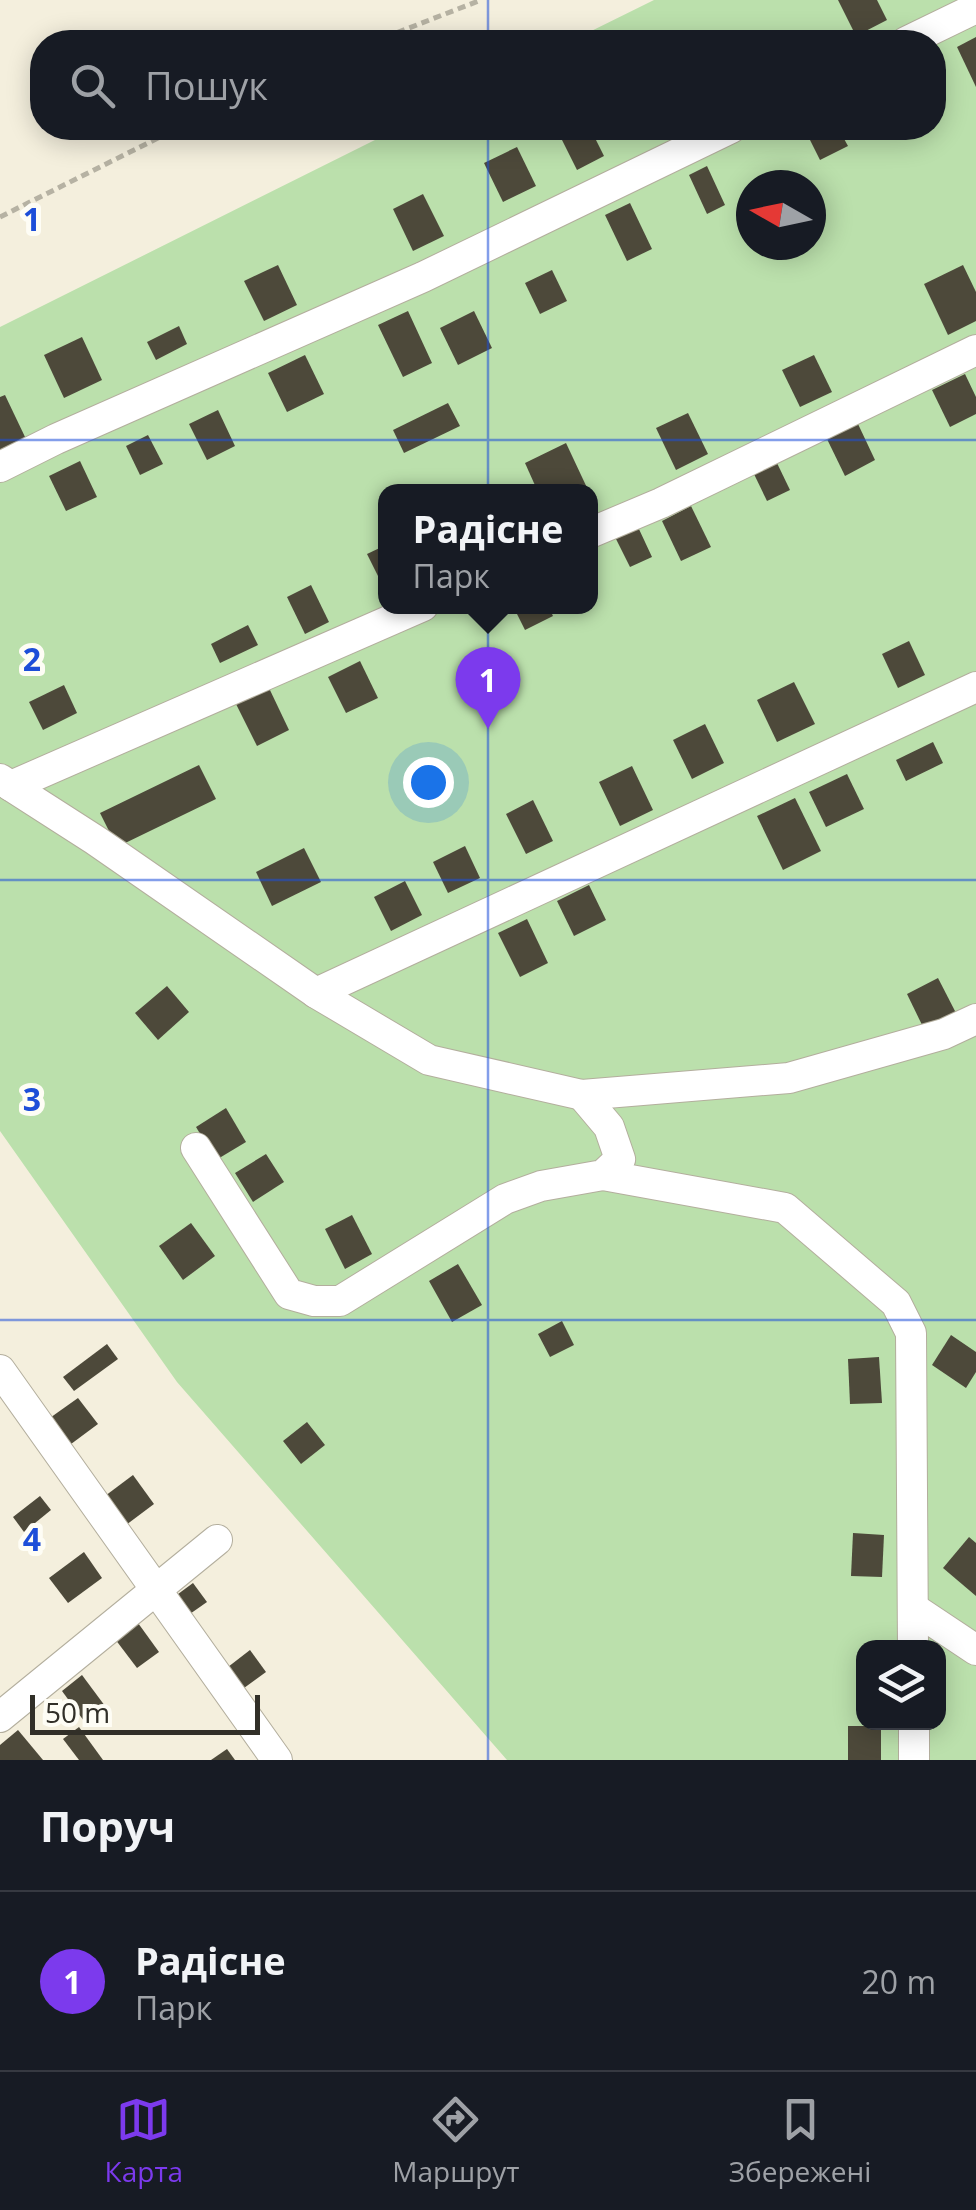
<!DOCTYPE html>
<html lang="uk">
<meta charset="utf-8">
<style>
:root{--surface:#171b24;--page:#242831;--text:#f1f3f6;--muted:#9ea1a6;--line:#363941;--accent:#7c3aed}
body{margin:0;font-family:"Open Sans",sans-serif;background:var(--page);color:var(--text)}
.controls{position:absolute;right:30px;bottom:30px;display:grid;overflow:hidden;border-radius:20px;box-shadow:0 5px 25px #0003}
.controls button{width:90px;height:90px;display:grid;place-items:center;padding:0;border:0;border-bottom:2px solid var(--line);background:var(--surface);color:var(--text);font:50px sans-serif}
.compass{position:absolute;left:736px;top:170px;width:90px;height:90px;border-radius:50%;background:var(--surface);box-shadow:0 5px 25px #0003;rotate:279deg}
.scale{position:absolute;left:30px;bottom:25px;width:230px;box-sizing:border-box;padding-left:10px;border:5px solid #312f28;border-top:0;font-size:28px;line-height:35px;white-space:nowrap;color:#312f28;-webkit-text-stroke:8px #fefdf5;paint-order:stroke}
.you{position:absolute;left:428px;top:782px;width:35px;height:35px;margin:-25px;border:8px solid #fff;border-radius:50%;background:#1a73e8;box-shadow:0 0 0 15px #1a73e833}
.badge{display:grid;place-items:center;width:65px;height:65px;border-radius:50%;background:var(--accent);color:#fff;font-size:32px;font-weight:700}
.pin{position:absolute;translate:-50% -82px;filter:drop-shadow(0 2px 5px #0008)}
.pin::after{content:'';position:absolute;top:52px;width:35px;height:30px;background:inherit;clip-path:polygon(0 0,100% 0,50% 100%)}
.popup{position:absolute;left:378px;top:484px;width:220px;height:130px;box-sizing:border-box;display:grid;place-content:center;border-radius:20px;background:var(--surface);filter:drop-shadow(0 2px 8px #0005);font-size:32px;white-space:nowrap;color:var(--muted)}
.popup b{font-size:38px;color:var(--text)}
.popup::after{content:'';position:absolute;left:50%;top:100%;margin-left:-20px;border:20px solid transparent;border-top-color:var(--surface)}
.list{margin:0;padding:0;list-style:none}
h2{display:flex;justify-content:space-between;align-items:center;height:130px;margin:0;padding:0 40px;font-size:42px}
h2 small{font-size:32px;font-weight:400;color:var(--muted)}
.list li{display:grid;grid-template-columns:65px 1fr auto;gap:30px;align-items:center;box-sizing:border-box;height:180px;padding:0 40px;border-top:2px solid var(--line)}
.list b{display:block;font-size:38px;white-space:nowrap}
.list p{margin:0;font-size:32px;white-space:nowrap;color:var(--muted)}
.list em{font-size:32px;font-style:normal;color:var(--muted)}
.icon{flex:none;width:55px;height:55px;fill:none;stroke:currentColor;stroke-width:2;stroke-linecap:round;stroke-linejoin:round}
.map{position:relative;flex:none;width:976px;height:1760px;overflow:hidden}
.search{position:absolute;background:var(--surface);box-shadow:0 5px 25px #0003;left:30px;right:30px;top:30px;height:110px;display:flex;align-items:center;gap:25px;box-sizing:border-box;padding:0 35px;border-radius:40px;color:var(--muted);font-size:38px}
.sheet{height:310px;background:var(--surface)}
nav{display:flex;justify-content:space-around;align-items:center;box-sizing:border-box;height:140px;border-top:2px solid var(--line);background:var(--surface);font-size:28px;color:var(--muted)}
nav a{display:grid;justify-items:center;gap:5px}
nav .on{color:var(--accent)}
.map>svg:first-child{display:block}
.green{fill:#bbe0ac;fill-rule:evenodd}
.building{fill:#4d493a}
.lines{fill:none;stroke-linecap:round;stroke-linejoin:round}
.minor-casing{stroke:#b3ae9d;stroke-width:32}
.path{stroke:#b6b2a3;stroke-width:5;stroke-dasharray:8 5;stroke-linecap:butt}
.minor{stroke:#fff;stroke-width:30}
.grid{fill:none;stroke:#1d4ed8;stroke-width:2.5;stroke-opacity:0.55}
.grid-label{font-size:32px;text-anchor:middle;font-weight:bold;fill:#1d4ed8;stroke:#fefdf5;stroke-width:10;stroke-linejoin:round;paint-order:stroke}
</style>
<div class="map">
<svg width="976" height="1760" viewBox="0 0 976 1760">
<rect width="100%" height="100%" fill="#f4efdd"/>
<path class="green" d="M654,0h322v1760h-469l-330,-378 -177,-251v-804l399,-199h535v-86h-365zM751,185h60v60h-60zM386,492h204v114h-204zM864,1648h74v74h-74z"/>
<g class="building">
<polygon points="838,0 877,0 887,20 856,36"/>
<polygon points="785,33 789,42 765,42"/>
<polygon points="976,37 976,87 957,47"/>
<polygon points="573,128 590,128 604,156 577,170 559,134"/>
<polygon points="804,128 838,128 848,146 820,160"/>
<polygon points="517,147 536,186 503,202 484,163"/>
<polygon points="707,166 725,205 707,214 689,175"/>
<polygon points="423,194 444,236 413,251 393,209"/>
<polygon points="630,203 652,249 627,261 605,215"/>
<polygon points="278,265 297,305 264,321 244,281"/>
<polygon points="963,265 976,292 976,321 948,335 924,284"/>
<polygon points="552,270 567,301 540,314 525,283"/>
<polygon points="408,311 432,363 403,377 378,325"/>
<polygon points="474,311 492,348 458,365 440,328"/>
<polygon points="179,326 187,344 156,360 147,342"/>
<polygon points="82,337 102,380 64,398 44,355"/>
<polygon points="305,355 324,394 287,412 268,373"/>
<polygon points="814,355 832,392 800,407 782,370"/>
<polygon points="965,374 976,397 976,414 950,427 932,390"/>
<polygon points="5,395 26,439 0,452 0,397"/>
<polygon points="448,403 460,426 404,453 393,430"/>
<polygon points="218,410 235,446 207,460 189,424"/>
<polygon points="688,413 708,454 676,470 656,428"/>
<polygon points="858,424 875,460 845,476 827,439"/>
<polygon points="148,435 163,464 140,475 126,446"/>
<polygon points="566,443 589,492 538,492 525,463"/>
<polygon points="80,461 97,497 66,511 49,476"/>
<polygon points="776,461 790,490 767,501 753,472"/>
<polygon points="691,506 711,547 681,561 662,521"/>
<polygon points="638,527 652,557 630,567 616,539"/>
<polygon points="386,545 386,592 367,554"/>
<polygon points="311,585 329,622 305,634 287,597"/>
<polygon points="513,606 548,606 553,616 525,630"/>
<polygon points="248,625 258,645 220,663 211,644"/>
<polygon points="909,641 925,675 898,688 882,654"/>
<polygon points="360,661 378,698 346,713 328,677"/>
<polygon points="794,682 815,724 777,742 757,700"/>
<polygon points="64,685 77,713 43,730 29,702"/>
<polygon points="269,688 289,730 257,746 236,704"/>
<polygon points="705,724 724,763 692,779 673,740"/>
<polygon points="933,742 943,763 906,781 896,760"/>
<polygon points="199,765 216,799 117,847 100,813"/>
<polygon points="632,766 653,810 620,826 599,782"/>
<polygon points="847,774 864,809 826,827 809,792"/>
<polygon points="795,798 821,851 783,870 757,816"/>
<polygon points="533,800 553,841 526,854 506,814"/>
<polygon points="465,846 480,878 448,893 433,862"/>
<polygon points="304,848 321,882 272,906 256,872"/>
<polygon points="405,881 422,915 391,931 374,897"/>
<polygon points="589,885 606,920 574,936 557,901"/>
<polygon points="527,919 548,963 520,977 498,933"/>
<polygon points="938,978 956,1013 924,1029 907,994"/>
<polygon points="167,986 189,1012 158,1040 135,1013"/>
<polygon points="226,1108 246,1142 216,1160 196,1127"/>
<polygon points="266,1154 284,1182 253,1202 235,1173"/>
<polygon points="352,1215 372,1254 345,1269 325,1229"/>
<polygon points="191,1223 215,1256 183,1280 159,1246"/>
<polygon points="458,1264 482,1305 452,1322 429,1281"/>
<polygon points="562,1321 574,1345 550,1357 538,1334"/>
<polygon points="951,1335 976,1352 976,1372 966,1388 932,1365"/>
<polygon points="107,1344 118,1359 74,1391 63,1377"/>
<polygon points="879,1357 882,1403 850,1404 848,1359"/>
<polygon points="78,1398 98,1424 67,1447 47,1420"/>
<polygon points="307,1422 325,1445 301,1464 283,1441"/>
<polygon points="133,1475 154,1504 122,1528 101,1499"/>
<polygon points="40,1496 51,1510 24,1532 13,1517"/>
<polygon points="853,1533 884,1535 882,1577 851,1576"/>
<polygon points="969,1537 976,1543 976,1596 943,1568"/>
<polygon points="84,1552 102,1578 68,1603 49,1578"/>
<polygon points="193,1583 207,1602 187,1616 174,1597"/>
<polygon points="138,1623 159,1652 137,1668 115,1639"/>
<polygon points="250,1650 266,1672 244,1688 228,1667"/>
<polygon points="82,1675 105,1706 84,1721 62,1691"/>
<rect x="848" y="1726" width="33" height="34"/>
<polygon points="79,1727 103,1760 79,1760 63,1739"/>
<polygon points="18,1730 43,1760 0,1760 0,1745"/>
<polygon points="227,1749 235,1760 211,1760"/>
</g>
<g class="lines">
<defs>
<g id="minor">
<polyline points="906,42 976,8"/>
<polyline points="0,467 56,439 423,277 731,128"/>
<polyline points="590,533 661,503 976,350"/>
<polyline points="0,779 95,840 316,993 429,1060 582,1095 789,1078 944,1034 976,1019"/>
<polyline points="11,786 423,606"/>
<polyline points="316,993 976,687"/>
<polyline points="196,1148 289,1294 314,1301 340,1301 505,1199 541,1186 603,1175 620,1159 609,1127 582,1095"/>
<polyline points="603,1175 785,1208 896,1303 911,1333 913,1648"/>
<polyline points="0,1370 277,1760"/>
<polyline points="913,1608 976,1650"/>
<polyline points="0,1717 217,1540"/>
<polyline points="914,1722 914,1760"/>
</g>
</defs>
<use href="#minor" class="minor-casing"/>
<g class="path">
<polyline points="373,42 481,0"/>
<polyline points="0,217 178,128"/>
</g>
<use href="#minor" class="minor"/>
</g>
<path class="grid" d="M488,0v42M488,128v1632M0,440h976M0,880h976M0,1320h976"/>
<g class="grid-label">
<text x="32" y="231">1</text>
<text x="32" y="671">2</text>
<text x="32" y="1111">3</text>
<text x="32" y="1551">4</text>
</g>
</svg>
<div class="controls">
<button><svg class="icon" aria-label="layers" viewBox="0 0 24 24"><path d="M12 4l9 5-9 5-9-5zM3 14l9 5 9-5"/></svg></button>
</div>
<svg class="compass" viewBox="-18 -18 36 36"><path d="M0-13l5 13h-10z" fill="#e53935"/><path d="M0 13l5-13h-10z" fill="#9ea1a6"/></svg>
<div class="scale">50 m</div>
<div class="you"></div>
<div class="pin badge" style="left:488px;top:729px">1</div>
<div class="popup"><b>Радісне</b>Парк</div>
<div class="search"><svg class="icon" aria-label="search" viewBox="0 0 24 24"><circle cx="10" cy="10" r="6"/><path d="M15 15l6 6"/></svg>Пошук</div>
</div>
<section class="sheet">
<h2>Поруч<small></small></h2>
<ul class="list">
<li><span class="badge">1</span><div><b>Радісне</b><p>Парк</p></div><em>20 m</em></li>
</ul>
</section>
<nav>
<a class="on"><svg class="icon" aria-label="map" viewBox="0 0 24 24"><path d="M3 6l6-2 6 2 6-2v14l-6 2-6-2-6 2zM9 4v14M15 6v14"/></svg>Карта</a>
<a><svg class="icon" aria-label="directions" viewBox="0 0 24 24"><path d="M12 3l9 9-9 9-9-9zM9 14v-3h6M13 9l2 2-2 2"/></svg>Маршрут</a>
<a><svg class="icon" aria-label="saved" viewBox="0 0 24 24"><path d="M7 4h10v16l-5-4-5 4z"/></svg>Збережені</a>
</nav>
